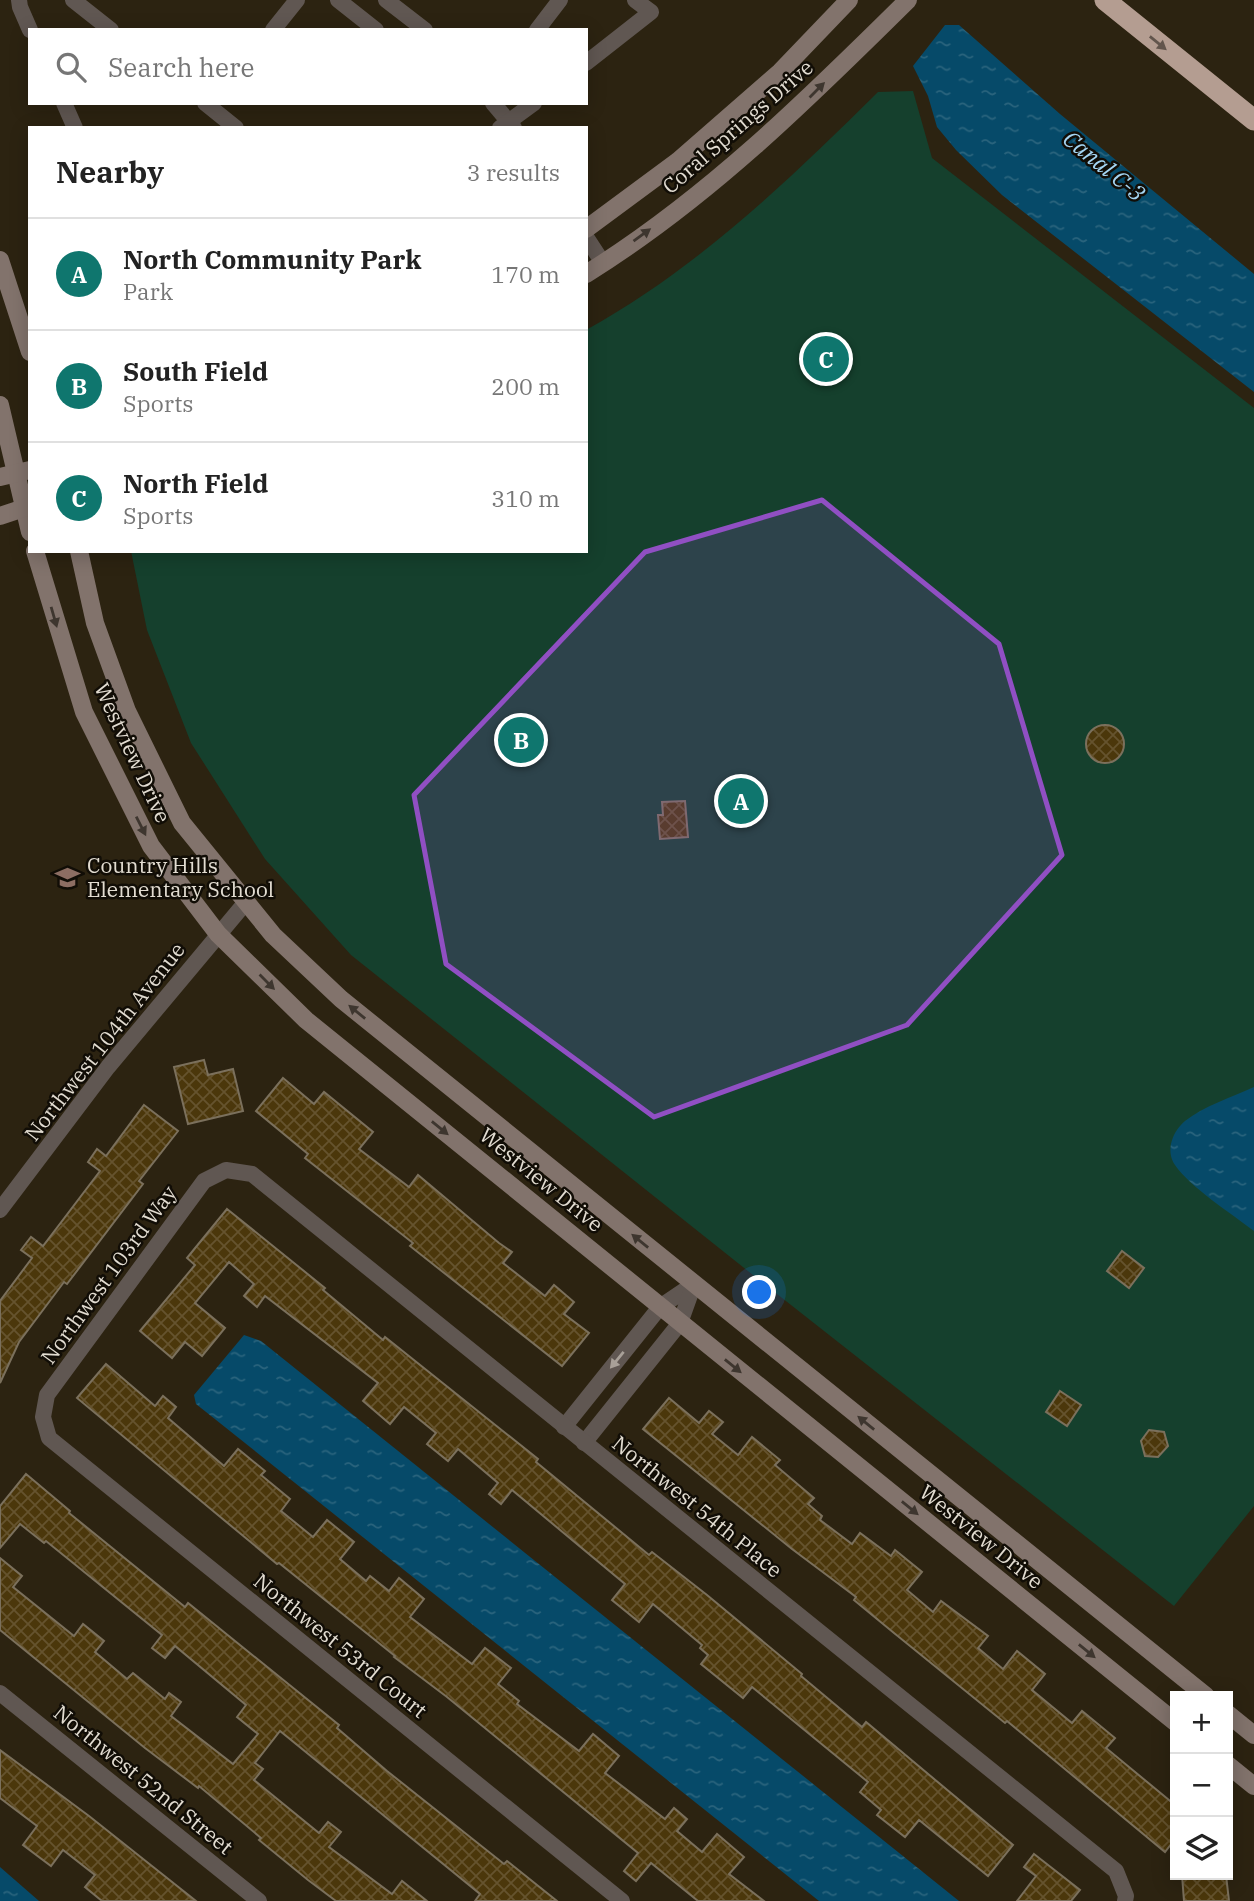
<!DOCTYPE html>
<meta charset="utf-8">
<style>
:root{--surface:#fff;--page:#f2f2f2;--text:#222;--muted:#767676;--line:#e0e0e0;--accent:#0f766e}
body{margin:0;font-family:"IBM Plex Serif",serif;background:var(--page);color:var(--text)}
.controls{position:absolute;right:21px;bottom:21px;display:grid;overflow:hidden;border-radius:0px;box-shadow:0 4px 18px #0003}
.controls button{width:63px;height:63px;display:grid;place-items:center;padding:0;border:0;border-bottom:2px solid var(--line);background:var(--surface);color:var(--text);font:35px sans-serif}
.you{position:absolute;left:760px;top:1293px;width:24px;height:24px;margin:-18px;border:5px solid #fff;border-radius:50%;background:#1a73e8;box-shadow:0 0 0 10px #1a73e833}
.badge{display:grid;place-items:center;width:46px;height:46px;border-radius:50%;background:var(--accent);color:#fff;font-size:23px;font-weight:700}
.pin{position:absolute;translate:-50% -50%;border:4px solid #fff;box-shadow:0 2px 7px #0006}
.list{margin:0;padding:0;list-style:none}
h2{display:flex;justify-content:space-between;align-items:center;height:91px;margin:0;padding:0 28px;font-size:30px}
h2 small{font-size:23px;font-weight:400;color:var(--muted)}
.list li{display:grid;grid-template-columns:46px 1fr auto;gap:21px;align-items:center;box-sizing:border-box;height:112px;padding:0 28px;border-top:2px solid var(--line)}
.list b{display:block;font-size:26px;white-space:nowrap}
.list p{margin:0;font-size:23px;white-space:nowrap;color:var(--muted)}
.list em{font-size:23px;font-style:normal;color:var(--muted)}
.icon{flex:none;width:38px;height:38px;fill:none;stroke:currentColor;stroke-width:2;stroke-linecap:round;stroke-linejoin:round}
.map{position:relative;flex:none;width:1254px;height:1901px;overflow:hidden}
.search{position:absolute;background:var(--surface);box-shadow:0 4px 18px #0003;left:28px;top:28px;width:560px;height:77px;display:flex;align-items:center;gap:18px;box-sizing:border-box;padding:0 24px;border-radius:0px;color:var(--muted);font-size:26px}
.panel{position:absolute;background:var(--surface);box-shadow:0 4px 18px #0003;left:28px;top:126px;width:560px;height:427px;border-radius:0px}
.map>svg:first-child{display:block}
.green{fill:#15402d}
.water{fill:url(#water-ripples)}
.building{fill:url(#building-cross-hatch);stroke:#7b705c;stroke-width:2}
.lines{fill:none;stroke-linecap:round;stroke-linejoin:round}
.street{stroke:#605752;stroke-width:16}
.secondary{stroke:#82736c;stroke-width:18}
.highway{stroke:#b49d91;stroke-width:21}
.oneway{fill:#62554c}
.oneway2{fill:#3e362f}
.oneway3{fill:#a8a098}
.marked{fill:#904fc3;fill-opacity:0.2;stroke:#904fc3;stroke-width:5;stroke-linejoin:round}
.labels{text-anchor:middle;stroke-width:5;stroke-linejoin:round;paint-order:stroke}
.street-label{font-size:21px;fill:#e2dcd1;stroke:#110d06}
.poi-label{font-size:21px;fill:#e2dcd1;stroke:#110d06;text-anchor:start}
.water-label{font-size:23px;font-style:italic;fill:#a4d5f3;stroke:#110d06}
</style>
<div class="map">
<svg width="1254" height="1901" viewBox="0 0 1254 1901">
<defs>
<pattern id="water-ripples" width="26" height="14" patternUnits="userSpaceOnUse" patternTransform="scale(1.75)"><rect width="26" height="14" fill="#064a69"/><path d="M2 4q2-2 4 0t4 0M15 11q2-2 4 0t4 0" fill="none" stroke="#2a647d"/></pattern>
<pattern id="building-cross-hatch" width="8" height="8" patternUnits="userSpaceOnUse" patternTransform="scale(1.75)"><rect width="8" height="8" fill="#4b370b"/><path d="M0 0l8 8M0 8l8-8" fill="none" stroke="#65532e"/></pattern>
</defs>
<rect width="100%" height="100%" fill="#2c2311"/>
<path class="green" d="M913,91l19,67 322,250v1098l-80,100 -411,-323 -412,-328 -86,-96 -74,-116 -44,-113 -16,-79h455v-221c112,-62 202,-149 292,-238z"/>
<g class="water">
<polygon points="945,25 959,25 1060,114 1254,274 1254,392 1002,195 956,150 937,127 928,96 913,66"/>
<path d="M1254,1087v144c-22,-17 -64,-44 -79,-66 -10,-15 -2,-34 10,-44 19,-15 47,-24 69,-34z"/>
<polygon points="244,1335 261,1341 959,1901 819,1901 196,1404 194,1395"/>
<polygon points="0,1867 39,1901 0,1901"/>
</g>
<g class="building">
<circle cx="1105" cy="744" r="19"/>
<polygon points="685,801 688,837 660,839 658,815 663,815 662,802"/>
<polygon points="204,1060 208,1075 233,1069 243,1111 188,1124 174,1067"/>
<polygon points="283,1078 314,1104 324,1092 373,1132 359,1149 409,1187 418,1175 499,1243 512,1252 503,1263 545,1296 554,1285 574,1302 564,1314 589,1333 562,1366 410,1246 413,1243 305,1158 308,1154 256,1111"/>
<polygon points="144,1105 178,1131 139,1181 143,1184 67,1284 64,1282 19,1342 0,1383 0,1301 32,1258 21,1250 31,1237 43,1246 100,1171 88,1162 97,1149 106,1156"/>
<polygon points="227,1209 325,1288 323,1290 383,1340 385,1337 538,1459 536,1462 649,1555 652,1552 707,1595 802,1674 801,1676 862,1727 866,1722 1013,1845 988,1876 919,1820 905,1837 877,1815 881,1810 860,1792 868,1782 752,1687 743,1698 701,1664 708,1655 700,1648 702,1645 653,1604 639,1622 612,1600 625,1584 512,1490 501,1504 489,1494 498,1483 458,1449 448,1461 427,1444 436,1433 404,1407 390,1424 363,1401 378,1383 265,1296 257,1307 244,1296 254,1284 229,1262 195,1303 225,1328 202,1356 185,1342 172,1358 140,1331 195,1265 187,1258"/>
<polygon points="1122,1251 1144,1268 1129,1288 1107,1271"/>
<polygon points="106,1364 155,1406 163,1396 176,1407 168,1418 224,1466 238,1449 265,1471 261,1475 290,1499 281,1511 313,1537 327,1520 354,1542 340,1559 366,1581 370,1576 389,1591 399,1578 424,1599 410,1617 472,1664 485,1648 511,1668 498,1684 519,1701 517,1704 579,1751 593,1734 619,1756 605,1773 665,1819 674,1808 687,1819 677,1831 702,1852 717,1834 744,1857 729,1874 764,1901 698,1901 651,1863 636,1881 624,1871 638,1853 447,1697 394,1657 395,1656 279,1563 277,1564 77,1398"/>
<polygon points="1060,1391 1081,1405 1067,1426 1046,1412"/>
<polygon points="669,1398 699,1423 709,1411 723,1422 712,1434 738,1455 752,1437 780,1460 775,1465 814,1498 808,1504 822,1516 820,1520 852,1544 860,1533 891,1556 895,1550 922,1572 907,1590 933,1612 941,1601 988,1636 978,1648 1003,1669 1017,1651 1045,1674 1032,1690 1072,1723 1082,1711 1115,1738 1106,1748 1175,1805 1175,1839 1165,1852 1007,1721 1005,1723 894,1633 854,1600 856,1597 792,1549 643,1429"/>
<polygon points="1149,1430 1164,1432 1168,1446 1158,1457 1145,1456 1141,1441"/>
<polygon points="26,1474 70,1511 69,1513 185,1607 188,1603 339,1725 337,1728 387,1771 504,1864 507,1861 557,1901 475,1901 480,1894 280,1731 255,1763 263,1769 254,1780 319,1833 328,1822 341,1832 329,1847 392,1894 402,1881 427,1901 336,1901 308,1880 259,1840 261,1838 199,1786 198,1788 145,1748 0,1630 0,1558 22,1576 13,1587 74,1636 83,1624 104,1641 95,1652 127,1679 133,1673 165,1699 169,1693 181,1702 171,1716 233,1764 258,1734 237,1717 246,1705 175,1646 165,1658 152,1648 162,1635 46,1541 44,1543 20,1524 0,1548 0,1506"/>
<polygon points="0,1750 89,1816 196,1901 102,1901 85,1887 95,1875 63,1850 51,1866 23,1845 37,1826 0,1798"/>
<polygon points="1034,1854 1080,1890 1071,1901 1017,1901 1036,1876 1024,1867"/>
<polygon points="1182,1875 1226,1875 1229,1901 1184,1901"/>
</g>
<g class="lines">
<g class="street">
<polyline points="19,0 20,7 30,30"/>
<polyline points="73,0 111,30"/>
<polyline points="338,0 376,30"/>
<polyline points="386,0 425,30"/>
<polyline points="273,30 297,0"/>
<polyline points="537,30 560,0"/>
<polyline points="586,63 651,12 635,0"/>
<polyline points="64,103 75,128"/>
<polyline points="205,103 236,128"/>
<polyline points="493,103 514,128"/>
<polyline points="500,128 534,103"/>
<polyline points="586,237 603,263"/>
<polyline points="0,1210 108,1067 246,902"/>
<polyline points="564,1427 660,1307 694,1284"/>
<polyline points="584,1443 680,1323 694,1284"/>
<polyline points="0,1693 259,1901"/>
<polyline points="622,1901 49,1438 43,1417 47,1395 204,1181 226,1170 252,1174 1116,1871 1126,1896 1125,1901"/>
</g>
<g class="secondary">
<polyline points="586,229 678,161 780,72 849,0"/>
<polyline points="0,260 30,352"/>
<path d="M586,274c121,-75 222,-175 322,-274"/>
<polyline points="0,405 30,532"/>
<polyline points="0,477 30,470"/>
<polyline points="0,516 30,506"/>
<polyline points="35,551 84,712 151,846 218,934 306,1020 1175,1722"/>
<polyline points="79,551 95,623 127,711 182,823 273,935 341,999 1206,1696"/>
<polyline points="1228,1714 1254,1735"/>
<polyline points="1228,1765 1254,1786"/>
</g>
<polyline class="highway" points="1105,0 1254,120"/>
</g>
<defs><path id="oneway-solid" d="M-6-.8H1V-3.2L6.5 0L1 3.2V.8H-6Z" transform="scale(1.75)"/></defs>
<use class="oneway" href="#oneway-solid" transform="translate(1158 43) rotate(39)"/>
<g class="oneway2">
<use href="#oneway-solid" transform="translate(817 90) rotate(-45)"/>
<use href="#oneway-solid" transform="translate(642 235) rotate(-36)"/>
<use href="#oneway-solid" transform="translate(54 617) rotate(74)"/>
<use href="#oneway-solid" transform="translate(141 826) rotate(63)"/>
<use href="#oneway-solid" transform="translate(267 982) rotate(45)"/>
<use href="#oneway-solid" transform="translate(357 1012) rotate(-141)"/>
<use href="#oneway-solid" transform="translate(440 1128) rotate(39)"/>
<use href="#oneway-solid" transform="translate(640 1241) rotate(-141)"/>
<use href="#oneway-solid" transform="translate(733 1366) rotate(39)"/>
<use href="#oneway-solid" transform="translate(866 1423) rotate(-141)"/>
<use href="#oneway-solid" transform="translate(910 1508) rotate(39)"/>
<use href="#oneway-solid" transform="translate(1087 1651) rotate(39)"/>
</g>
<use class="oneway3" href="#oneway-solid" transform="translate(617 1360) rotate(129)"/>
<path class="marked" d="M822,500l177,144 63,211 -155,170 -253,92 -208,-153 -32,-169 231,-243z"/>
<defs>
<symbol id="school-bare" viewBox="-9 -9 18 18"><path d="M0-5L7-2L0 1L-7-2ZM-4 1L0 2.5L4 1V4Q0 6-4 4Z" fill="#8d6e63" stroke="#110d06" stroke-width="2.5" paint-order="stroke"/></symbol>
</defs>
<g fill-rule="evenodd">
<use href="#school-bare" x="50" y="860" width="35" height="35"/>
</g>
<g class="labels">
<g class="street-label">
<text transform="translate(738 127) rotate(-41)" y="7">Coral Springs Drive</text>
<text transform="translate(132 753) rotate(65)" y="7">Westview Drive</text>
<text transform="translate(105 1042) rotate(-52)" y="7">Northwest 104th Avenue</text>
<text transform="translate(541 1180) rotate(39)" y="7">Westview Drive</text>
<text transform="translate(109 1275) rotate(-54)" y="7">Northwest 103rd Way</text>
<text transform="translate(697 1507) rotate(39)" y="7">Northwest 54th Place</text>
<text transform="translate(981 1537) rotate(39)" y="7">Westview Drive</text>
<text transform="translate(340 1646) rotate(39)" y="7">Northwest 53rd Court</text>
<text transform="translate(143 1780) rotate(39)" y="7">Northwest 52nd Street</text>
</g>
<g class="poi-label">
<text x="87" y="873">Country Hills<tspan x="87" dy="24">Elementary School</tspan></text>
</g>
<g class="water-label">
<text transform="translate(1104 166) rotate(39)" y="8">Canal C-3</text>
</g>
</g>
</svg>
<div class="controls">
<button>+</button>
<button>−</button>
<button><svg class="icon" aria-label="layers" viewBox="0 0 24 24"><path d="M12 4l9 5-9 5-9-5zM3 14l9 5 9-5"/></svg></button>
</div>
<div class="you"></div>
<div class="pin badge" style="left:741px;top:801px">A</div>
<div class="pin badge" style="left:521px;top:740px">B</div>
<div class="pin badge" style="left:826px;top:359px">C</div>
<div class="search"><svg class="icon" aria-label="search" viewBox="0 0 24 24"><circle cx="10" cy="10" r="6"/><path d="M15 15l6 6"/></svg>Search here</div>
<section class="panel">
<h2>Nearby<small>3 results</small></h2>
<ul class="list">
<li><span class="badge">A</span><div><b>North Community Park</b><p>Park</p></div><em>170 m</em></li>
<li><span class="badge">B</span><div><b>South Field</b><p>Sports</p></div><em>200 m</em></li>
<li><span class="badge">C</span><div><b>North Field</b><p>Sports</p></div><em>310 m</em></li>
</ul>
</section>
</div>
